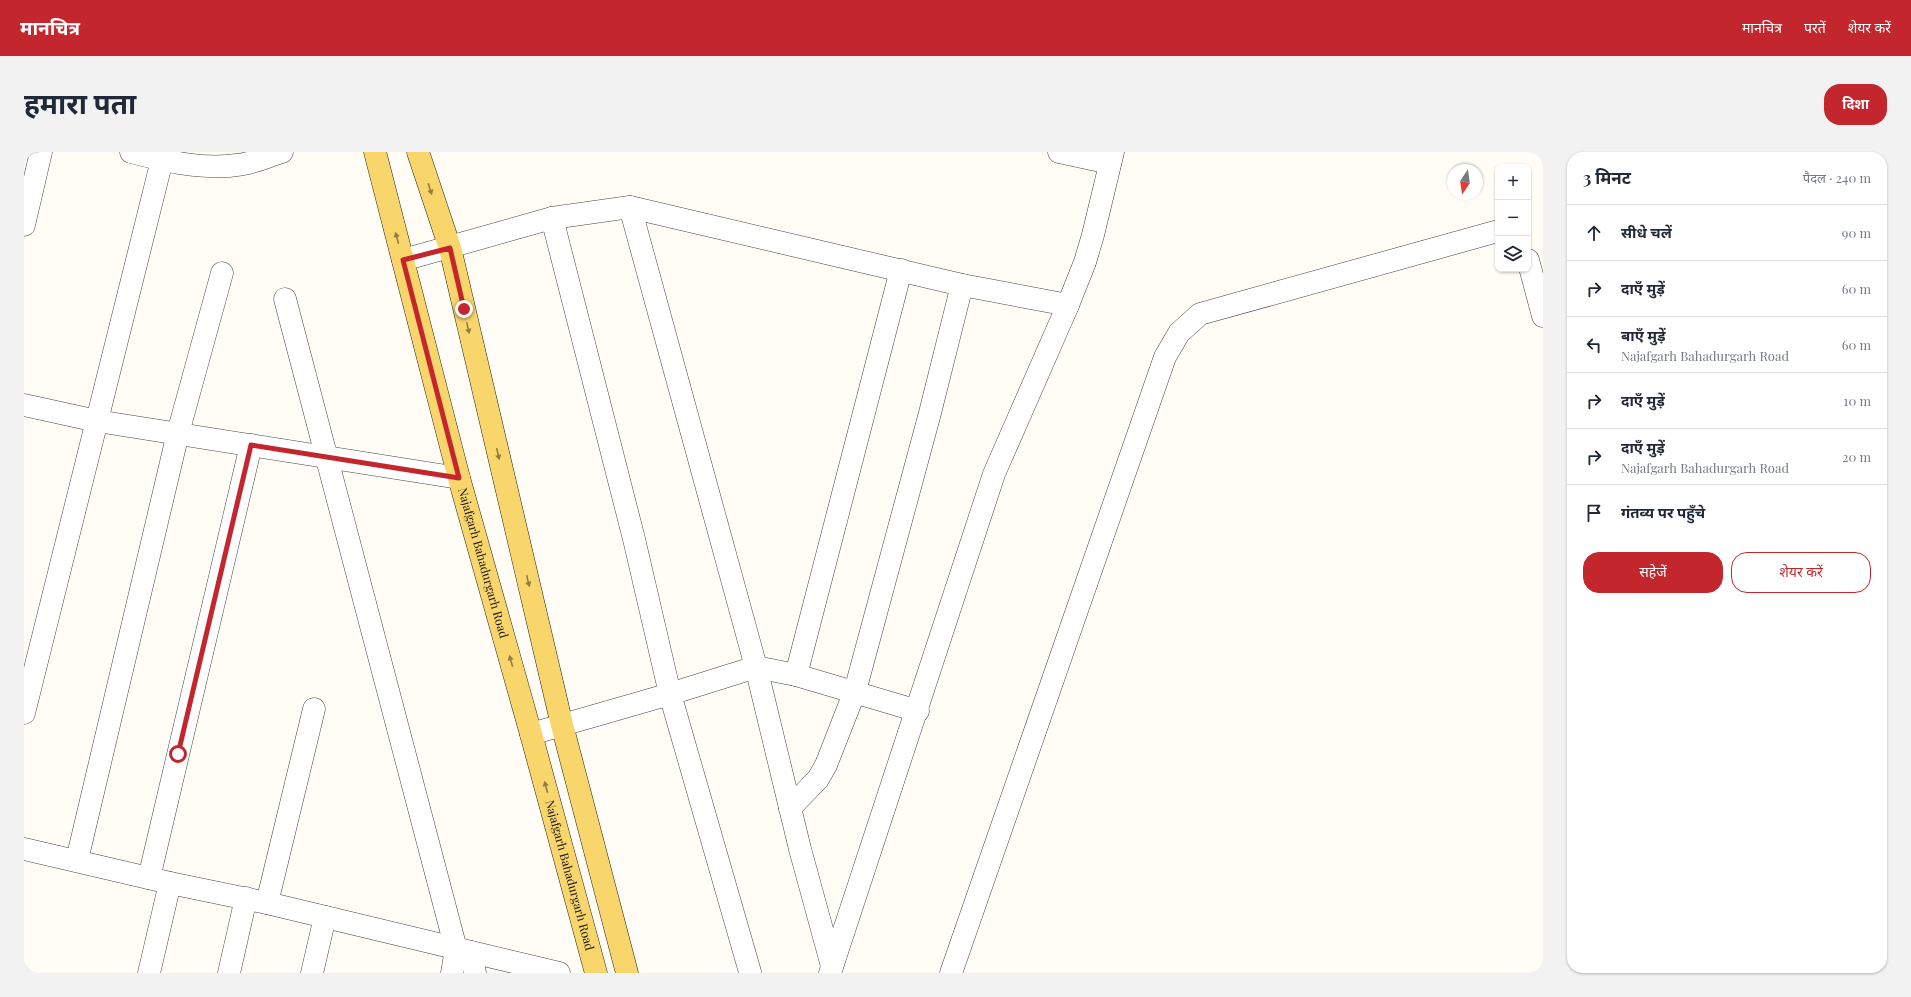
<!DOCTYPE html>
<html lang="hi">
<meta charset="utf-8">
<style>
:root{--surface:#fff;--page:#f2f2f3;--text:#1f2937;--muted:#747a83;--line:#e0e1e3;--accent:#c4262e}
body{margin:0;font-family:"Playfair Display","Noto Sans Devanagari",serif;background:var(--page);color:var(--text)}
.controls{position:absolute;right:12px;top:12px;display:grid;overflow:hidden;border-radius:8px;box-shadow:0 1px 3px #0004}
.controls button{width:36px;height:36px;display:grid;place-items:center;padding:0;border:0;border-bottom:1px solid var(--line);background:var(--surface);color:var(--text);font:20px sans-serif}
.compass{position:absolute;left:1423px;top:12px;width:36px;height:36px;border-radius:50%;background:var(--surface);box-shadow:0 1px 3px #0004;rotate:193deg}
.stop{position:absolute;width:12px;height:12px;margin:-9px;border:3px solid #c4262e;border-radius:50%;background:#fff}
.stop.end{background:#c4262e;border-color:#fff;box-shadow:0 1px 4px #0008}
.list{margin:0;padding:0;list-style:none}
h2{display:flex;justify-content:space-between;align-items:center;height:52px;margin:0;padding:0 16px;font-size:17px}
h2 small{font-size:13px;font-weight:400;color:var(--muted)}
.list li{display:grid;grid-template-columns:26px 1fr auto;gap:12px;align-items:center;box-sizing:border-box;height:56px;padding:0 16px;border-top:1px solid var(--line)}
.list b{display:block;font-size:15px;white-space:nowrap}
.list p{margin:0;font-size:13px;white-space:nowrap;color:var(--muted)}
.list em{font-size:13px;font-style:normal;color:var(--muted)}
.actions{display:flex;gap:8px;padding:12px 16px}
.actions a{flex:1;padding:9px 0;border:1px solid var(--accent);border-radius:16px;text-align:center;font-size:14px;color:var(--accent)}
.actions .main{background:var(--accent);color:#fff}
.icon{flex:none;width:22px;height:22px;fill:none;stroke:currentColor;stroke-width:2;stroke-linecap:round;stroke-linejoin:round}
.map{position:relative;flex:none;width:1519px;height:821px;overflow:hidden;border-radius:16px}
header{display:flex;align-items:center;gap:24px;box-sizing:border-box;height:56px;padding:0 20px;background:var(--accent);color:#fff}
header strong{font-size:19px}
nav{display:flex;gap:22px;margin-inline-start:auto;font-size:14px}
.intro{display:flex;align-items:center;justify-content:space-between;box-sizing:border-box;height:96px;padding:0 24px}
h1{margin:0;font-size:28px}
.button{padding:10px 18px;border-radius:16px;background:var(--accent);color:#fff;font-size:14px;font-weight:700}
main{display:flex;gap:24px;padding:0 24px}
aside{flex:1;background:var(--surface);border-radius:16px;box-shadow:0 1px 3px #0004}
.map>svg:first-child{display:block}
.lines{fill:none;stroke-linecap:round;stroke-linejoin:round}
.minor-casing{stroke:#444;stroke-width:23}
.major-casing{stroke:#222;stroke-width:23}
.minor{stroke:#fff;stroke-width:22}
.major{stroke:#f9d66b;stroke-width:22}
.oneway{fill:#917d42}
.route{stroke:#c4262e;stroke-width:5}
.labels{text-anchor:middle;stroke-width:4;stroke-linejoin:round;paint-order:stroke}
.street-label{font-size:12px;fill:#111;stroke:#fff}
</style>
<header>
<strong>मानचित्र</strong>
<nav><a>मानचित्र</a><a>परतें</a><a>शेयर करें</a></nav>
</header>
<div class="intro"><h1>हमारा पता</h1><a class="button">दिशा</a></div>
<main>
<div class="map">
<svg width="1519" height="821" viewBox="0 0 1519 821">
<rect width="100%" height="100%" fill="#fffdf5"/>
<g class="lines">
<defs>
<g id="minor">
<path d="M107,0c34,9 71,18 106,13 15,-1 31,-9 45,-13"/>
<polyline points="1035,0 1086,11"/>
<polyline points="606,55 732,515 776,697 808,814"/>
<polyline points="528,66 610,387 646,542 726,820"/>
<polyline points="0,73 17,0"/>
<polyline points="379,108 528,66 606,55 938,133 1044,153"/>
<polyline points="1504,108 1519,164"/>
<polyline points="261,147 432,797 428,821"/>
<polyline points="0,253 73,269 435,326"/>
<polyline points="772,523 877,118"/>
<polyline points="0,561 138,8"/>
<polyline points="507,582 646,542 732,515 772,523 894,559"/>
<polyline points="766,656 794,627 802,613 831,539 906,261 938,133"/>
<polyline points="0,697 146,731 243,751 535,821"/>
<polyline points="53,708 154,281 198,121"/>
<polyline points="125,726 227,293"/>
<polyline points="243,751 290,557"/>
<polyline points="447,800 451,821"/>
<polyline points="125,821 146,731"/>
<polyline points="205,821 222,746"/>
<polyline points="288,821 301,765"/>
<polyline points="806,821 970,322 1044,153 1061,110 1069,83 1089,0"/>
<polyline points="927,821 1141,205 1155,181 1176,162 1474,79"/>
</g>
<g id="major">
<path id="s1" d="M351,0l84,326 72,256 65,239"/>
<polyline points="394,0 426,96 538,573 603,821"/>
</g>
</defs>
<use href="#minor" class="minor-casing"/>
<use href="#major" class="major-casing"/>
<use href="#minor" class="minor"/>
<use href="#major" class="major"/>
</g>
<defs><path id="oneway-solid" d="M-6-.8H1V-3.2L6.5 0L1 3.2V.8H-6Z"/></defs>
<g class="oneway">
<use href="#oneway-solid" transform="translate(406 37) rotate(72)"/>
<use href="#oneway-solid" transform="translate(373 86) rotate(-105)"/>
<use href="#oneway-solid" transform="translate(444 176) rotate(77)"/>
<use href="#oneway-solid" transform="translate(474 302) rotate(77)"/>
<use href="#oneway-solid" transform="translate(504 429) rotate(77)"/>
<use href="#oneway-solid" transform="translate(487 509) rotate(-106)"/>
<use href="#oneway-solid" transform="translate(522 635) rotate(-105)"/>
</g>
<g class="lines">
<polyline class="route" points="154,602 227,293 435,326 379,108 426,96 440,157"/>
</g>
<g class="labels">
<g class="street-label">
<text dy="4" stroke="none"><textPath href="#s1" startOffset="425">Najafgarh Bahadurgarh Road</textPath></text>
<text dy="4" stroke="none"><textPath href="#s1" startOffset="749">Najafgarh Bahadurgarh Road</textPath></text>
</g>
</g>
</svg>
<div class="controls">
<button>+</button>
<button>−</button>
<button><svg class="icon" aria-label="layers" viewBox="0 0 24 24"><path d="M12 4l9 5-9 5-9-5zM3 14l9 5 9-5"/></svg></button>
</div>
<svg class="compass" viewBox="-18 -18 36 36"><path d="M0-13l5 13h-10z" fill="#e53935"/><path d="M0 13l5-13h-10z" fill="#747a83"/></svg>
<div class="stop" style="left:154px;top:602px"></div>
<div class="stop end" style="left:440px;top:157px"></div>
</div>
<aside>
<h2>3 मिनट<small>पैदल · 240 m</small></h2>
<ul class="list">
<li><svg class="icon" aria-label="ahead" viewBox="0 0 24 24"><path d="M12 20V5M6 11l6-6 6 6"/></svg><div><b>सीधे चलें</b></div><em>90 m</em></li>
<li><svg class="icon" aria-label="right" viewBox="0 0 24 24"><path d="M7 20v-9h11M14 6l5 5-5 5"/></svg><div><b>दाएँ मुड़ें</b></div><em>60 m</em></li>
<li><svg class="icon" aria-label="left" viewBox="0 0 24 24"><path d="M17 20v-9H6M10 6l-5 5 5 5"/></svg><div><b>बाएँ मुड़ें</b><p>Najafgarh Bahadurgarh Road</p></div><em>60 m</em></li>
<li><svg class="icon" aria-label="right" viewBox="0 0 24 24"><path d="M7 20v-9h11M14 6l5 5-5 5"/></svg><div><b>दाएँ मुड़ें</b></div><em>10 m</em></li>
<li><svg class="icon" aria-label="right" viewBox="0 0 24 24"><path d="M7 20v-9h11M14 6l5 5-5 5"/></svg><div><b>दाएँ मुड़ें</b><p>Najafgarh Bahadurgarh Road</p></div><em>20 m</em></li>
<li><svg class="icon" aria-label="arrive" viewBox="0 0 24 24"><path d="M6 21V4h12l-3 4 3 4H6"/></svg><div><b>गंतव्य पर पहुँचे</b></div></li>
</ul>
<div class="actions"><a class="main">सहेजें</a><a>शेयर करें</a></div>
</aside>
</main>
